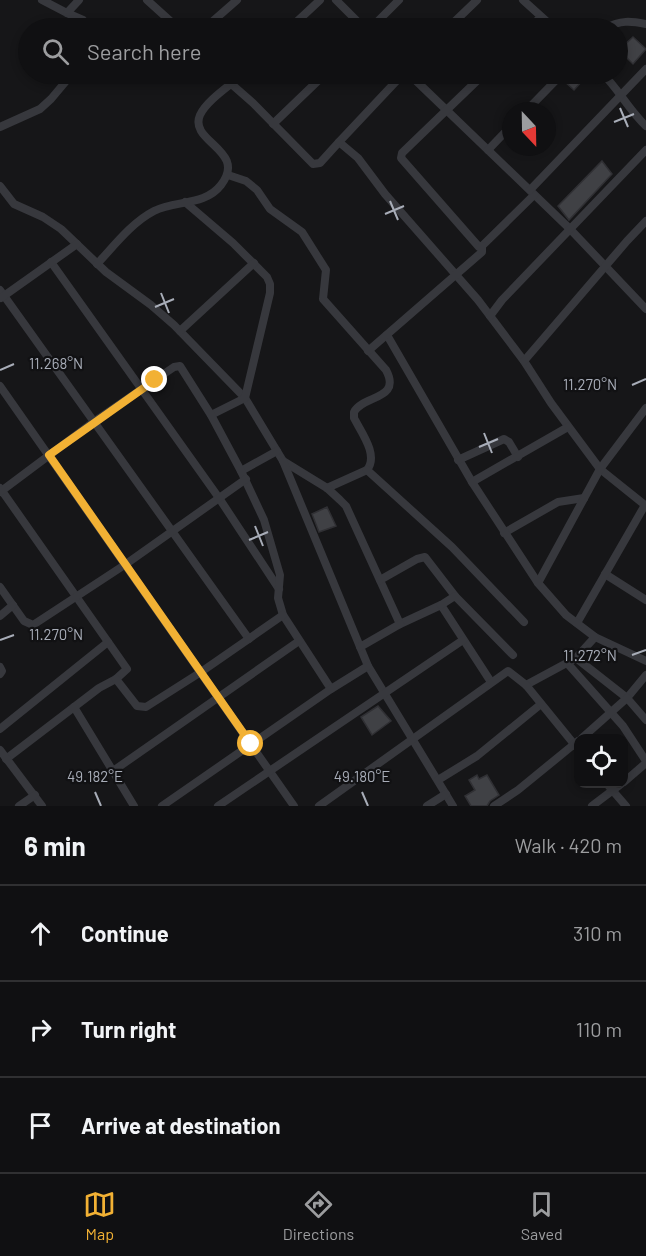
<!DOCTYPE html>
<meta charset="utf-8">
<style>
:root{--surface:#101012;--page:#1e1e20;--text:#f1f3f6;--muted:#9c9d9f;--line:#303032;--accent:#f2b134}
body{margin:0;font-family:Barlow,sans-serif;background:var(--page);color:var(--text)}
.controls{position:absolute;right:18px;bottom:18px;display:grid;overflow:hidden;border-radius:12px;box-shadow:0 3px 9px #0003}
.controls button{width:54px;height:54px;display:grid;place-items:center;padding:0;border:0;border-bottom:2px solid var(--line);background:var(--surface);color:var(--text);font:30px sans-serif}
.compass{position:absolute;left:502px;top:102px;width:54px;height:54px;border-radius:50%;background:var(--surface);box-shadow:0 3px 9px #0003;rotate:158deg}
.stop{position:absolute;width:18px;height:18px;margin:-14px;border:4px solid #f2b134;border-radius:50%;background:#fff}
.stop.end{background:#f2b134;border-color:#fff;box-shadow:0 2px 6px #0008}
.list{margin:0;padding:0;list-style:none}
h2{display:flex;justify-content:space-between;align-items:center;height:78px;margin:0;padding:0 24px;font-size:26px}
h2 small{font-size:20px;font-weight:400;color:var(--muted)}
.list li{display:grid;grid-template-columns:39px 1fr auto;gap:18px;align-items:center;box-sizing:border-box;height:96px;padding:0 24px;border-top:2px solid var(--line)}
.list b{display:block;font-size:22px;white-space:nowrap}
.list em{font-size:20px;font-style:normal;color:var(--muted)}
.icon{flex:none;width:33px;height:33px;fill:none;stroke:currentColor;stroke-width:2;stroke-linecap:round;stroke-linejoin:round}
.map{position:relative;flex:none;width:646px;height:806px;overflow:hidden}
.search{position:absolute;background:var(--surface);box-shadow:0 3px 9px #0003;left:18px;right:18px;top:18px;height:66px;display:flex;align-items:center;gap:15px;box-sizing:border-box;padding:0 21px;border-radius:33px;color:var(--muted);font-size:22px}
.sheet{height:366px;background:var(--surface)}
nav{display:flex;justify-content:space-around;align-items:center;box-sizing:border-box;height:84px;border-top:2px solid var(--line);background:var(--surface);font-size:16px;color:var(--muted)}
nav a{display:grid;justify-items:center;gap:3px}
nav .on{color:var(--accent)}
.map>svg:first-child{display:block}
.building{fill:#404145;stroke:#303034;stroke-width:1.5}
.lines{fill:none;stroke-linecap:round;stroke-linejoin:round}
.minor{stroke:#37383d;stroke-width:8}
.route{stroke:#f2b134;stroke-width:8}
.ticks{fill:none;stroke:#a8adb8;stroke-width:2}
.ticks-label{font-size:15px;text-anchor:middle;fill:#a8adb8;stroke:#111113;stroke-width:4.5;stroke-linejoin:round;paint-order:stroke}
</style>
<div class="map">
<svg width="646" height="806" viewBox="0 0 646 806">
<rect width="100%" height="100%" fill="#161618"/>
<g class="building">
<polygon points="633,37 646,49 633,64 619,50"/>
<polygon points="571,74 576,74 584,79 574,90 564,81"/>
<polygon points="602,161 612,174 569,220 558,206"/>
<polygon points="327,507 336,526 319,532 312,514"/>
<polygon points="378,706 391,721 372,735 361,717"/>
<polygon points="477,775 479,779 487,775 499,795 490,801 487,806 471,806 465,796 475,790 469,780"/>
</g>
<g class="lines">
<g class="minor">
<polyline points="42,0 67,13"/>
<polyline points="79,0 67,13 83,20 91,28"/>
<polyline points="147,0 178,28"/>
<polyline points="336,0 364,28"/>
<polyline points="523,0 554,28"/>
<polyline points="205,28 237,0"/>
<polyline points="290,28 320,0"/>
<polyline points="371,28 399,0"/>
<polyline points="448,28 477,0"/>
<polyline points="529,28 541,17"/>
<path d="M606,28c14,-8 25,-7 40,-4"/>
<polyline points="220,74 253,103 313,164 320,163 339,142 358,158 385,194 478,300 524,361 551,403 600,469 646,506"/>
<polyline points="409,74 570,229 646,309"/>
<polyline points="484,74 402,153 401,158 479,247 482,246 534,195"/>
<path d="M603,74c16,16 26,36 43,52"/>
<polyline points="526,111 562,74"/>
<polyline points="273,124 325,74"/>
<polyline points="0,127 40,109 51,99 72,74"/>
<polyline points="339,142 403,74"/>
<polyline points="488,150 511,126"/>
<path d="M228,175l18,6 11,9 13,19 32,23 24,38 -3,29 63,71c16,30 -23,25 -32,42v6c7,14 25,37 13,52l-40,18"/>
<polyline points="0,186 14,204 43,217 61,229 106,272 151,305 174,325 245,398 283,461 327,488 340,500 346,506 400,624 441,605 491,682"/>
<polyline points="530,190 646,69"/>
<polyline points="185,202 233,243 267,277 270,284 270,293 245,398 211,415"/>
<polyline points="51,262 219,498 279,589"/>
<path d="M97,264c17,-18 34,-41 57,-53 21,-11 51,-5 67,-26 27,-35 -33,-43 -21,-70 7,-15 31,-30 43,-41"/>
<polyline points="0,290 249,639"/>
<polyline points="1,298 77,244"/>
<polyline points="490,316 502,300 646,150"/>
<polyline points="180,331 254,263"/>
<polyline points="387,335 472,482"/>
<polyline points="368,351 482,252 482,246"/>
<polyline points="524,361 627,241 646,221"/>
<polyline points="0,386 294,806"/>
<polyline points="458,460 504,439 509,442 518,457"/>
<polyline points="283,461 368,666 453,806"/>
<polyline points="367,470 452,547 524,622"/>
<polyline points="241,471 277,451"/>
<polyline points="0,488 127,669 116,679 99,688 6,759"/>
<polyline points="0,492 95,421 174,367 180,366 211,415 241,471 264,520 280,575 278,598 283,615 331,689"/>
<polyline points="504,533 558,502 584,498"/>
<polyline points="605,574 646,600"/>
<polyline points="380,580 417,559 425,557 455,596"/>
<polyline points="538,583 600,469 646,408"/>
<polyline points="0,587 24,621 33,625 126,564 246,479"/>
<polyline points="441,605 455,596 513,655"/>
<polyline points="0,616 13,605"/>
<polyline points="577,623 645,505"/>
<polyline points="595,637 646,661"/>
<polyline points="360,647 400,624"/>
<polyline points="576,658 627,698 646,675"/>
<polyline points="568,664 623,726 646,761"/>
<polyline points="0,667 2,671 0,674"/>
<polyline points="116,679 137,706 146,707 201,672 283,615"/>
<polyline points="526,685 576,658 595,637 566,615 538,583 472,482 568,427"/>
<polyline points="74,707 134,806"/>
<polyline points="0,729 108,642"/>
<polyline points="582,738 627,698 646,720"/>
<polyline points="0,750 42,806"/>
<polyline points="113,771 299,641"/>
<polyline points="438,780 477,756 541,704"/>
<polyline points="624,782 646,763"/>
<polyline points="607,784 626,806"/>
<polyline points="19,806 35,795"/>
<polyline points="162,806 331,689 368,666"/>
<polyline points="218,806 463,640"/>
<polyline points="319,806 508,671 526,685 578,749"/>
<polyline points="427,806 446,794"/>
<polyline points="494,806 518,790 578,741"/>
<polyline points="592,806 621,784"/>
</g>
</g>
<g class="lines">
<polyline class="route" points="155,380 49,455 251,744"/>
</g>
<path class="ticks" d="M620,108l8,19M614,122l20,-8M390,201l8,19M385,214l19,-8M161,293l8,20M155,307l19,-8M0,370l14,-6M632,385l14,-6M484,433l8,20M479,447l19,-8M255,526l8,20M249,540l19,-8M0,640l14,-5M632,655l14,-5M95,792l6,14M362,792l6,14"/>
<g class="ticks-label">
<text x="56" y="369">11.268°N</text>
<text x="590" y="390">11.270°N</text>
<text x="56" y="640">11.270°N</text>
<text x="590" y="661">11.272°N</text>
<text x="95" y="782">49.182°E</text>
<text x="362" y="782">49.180°E</text>
</g>
</svg>
<div class="controls">
<button><svg class="icon" aria-label="locate" viewBox="0 0 24 24"><circle cx="12" cy="12" r="6"/><path d="M12 2v4M12 18v4M2 12h4M18 12h4"/></svg></button>
</div>
<svg class="compass" viewBox="-18 -18 36 36"><path d="M0-13l5 13h-10z" fill="#e53935"/><path d="M0 13l5-13h-10z" fill="#9c9d9f"/></svg>
<div class="stop" style="left:251px;top:744px"></div>
<div class="stop end" style="left:155px;top:380px"></div>
<div class="search"><svg class="icon" aria-label="search" viewBox="0 0 24 24"><circle cx="10" cy="10" r="6"/><path d="M15 15l6 6"/></svg>Search here</div>
</div>
<section class="sheet">
<h2>6 min<small>Walk · 420 m</small></h2>
<ul class="list">
<li><svg class="icon" aria-label="ahead" viewBox="0 0 24 24"><path d="M12 20V5M6 11l6-6 6 6"/></svg><div><b>Continue</b></div><em>310 m</em></li>
<li><svg class="icon" aria-label="right" viewBox="0 0 24 24"><path d="M7 20v-9h11M14 6l5 5-5 5"/></svg><div><b>Turn right</b></div><em>110 m</em></li>
<li><svg class="icon" aria-label="arrive" viewBox="0 0 24 24"><path d="M6 21V4h12l-3 4 3 4H6"/></svg><div><b>Arrive at destination</b></div></li>
</ul>
</section>
<nav>
<a class="on"><svg class="icon" aria-label="map" viewBox="0 0 24 24"><path d="M3 6l6-2 6 2 6-2v14l-6 2-6-2-6 2zM9 4v14M15 6v14"/></svg>Map</a>
<a><svg class="icon" aria-label="directions" viewBox="0 0 24 24"><path d="M12 3l9 9-9 9-9-9zM9 14v-3h6M13 9l2 2-2 2"/></svg>Directions</a>
<a><svg class="icon" aria-label="saved" viewBox="0 0 24 24"><path d="M7 4h10v16l-5-4-5 4z"/></svg>Saved</a>
</nav>
